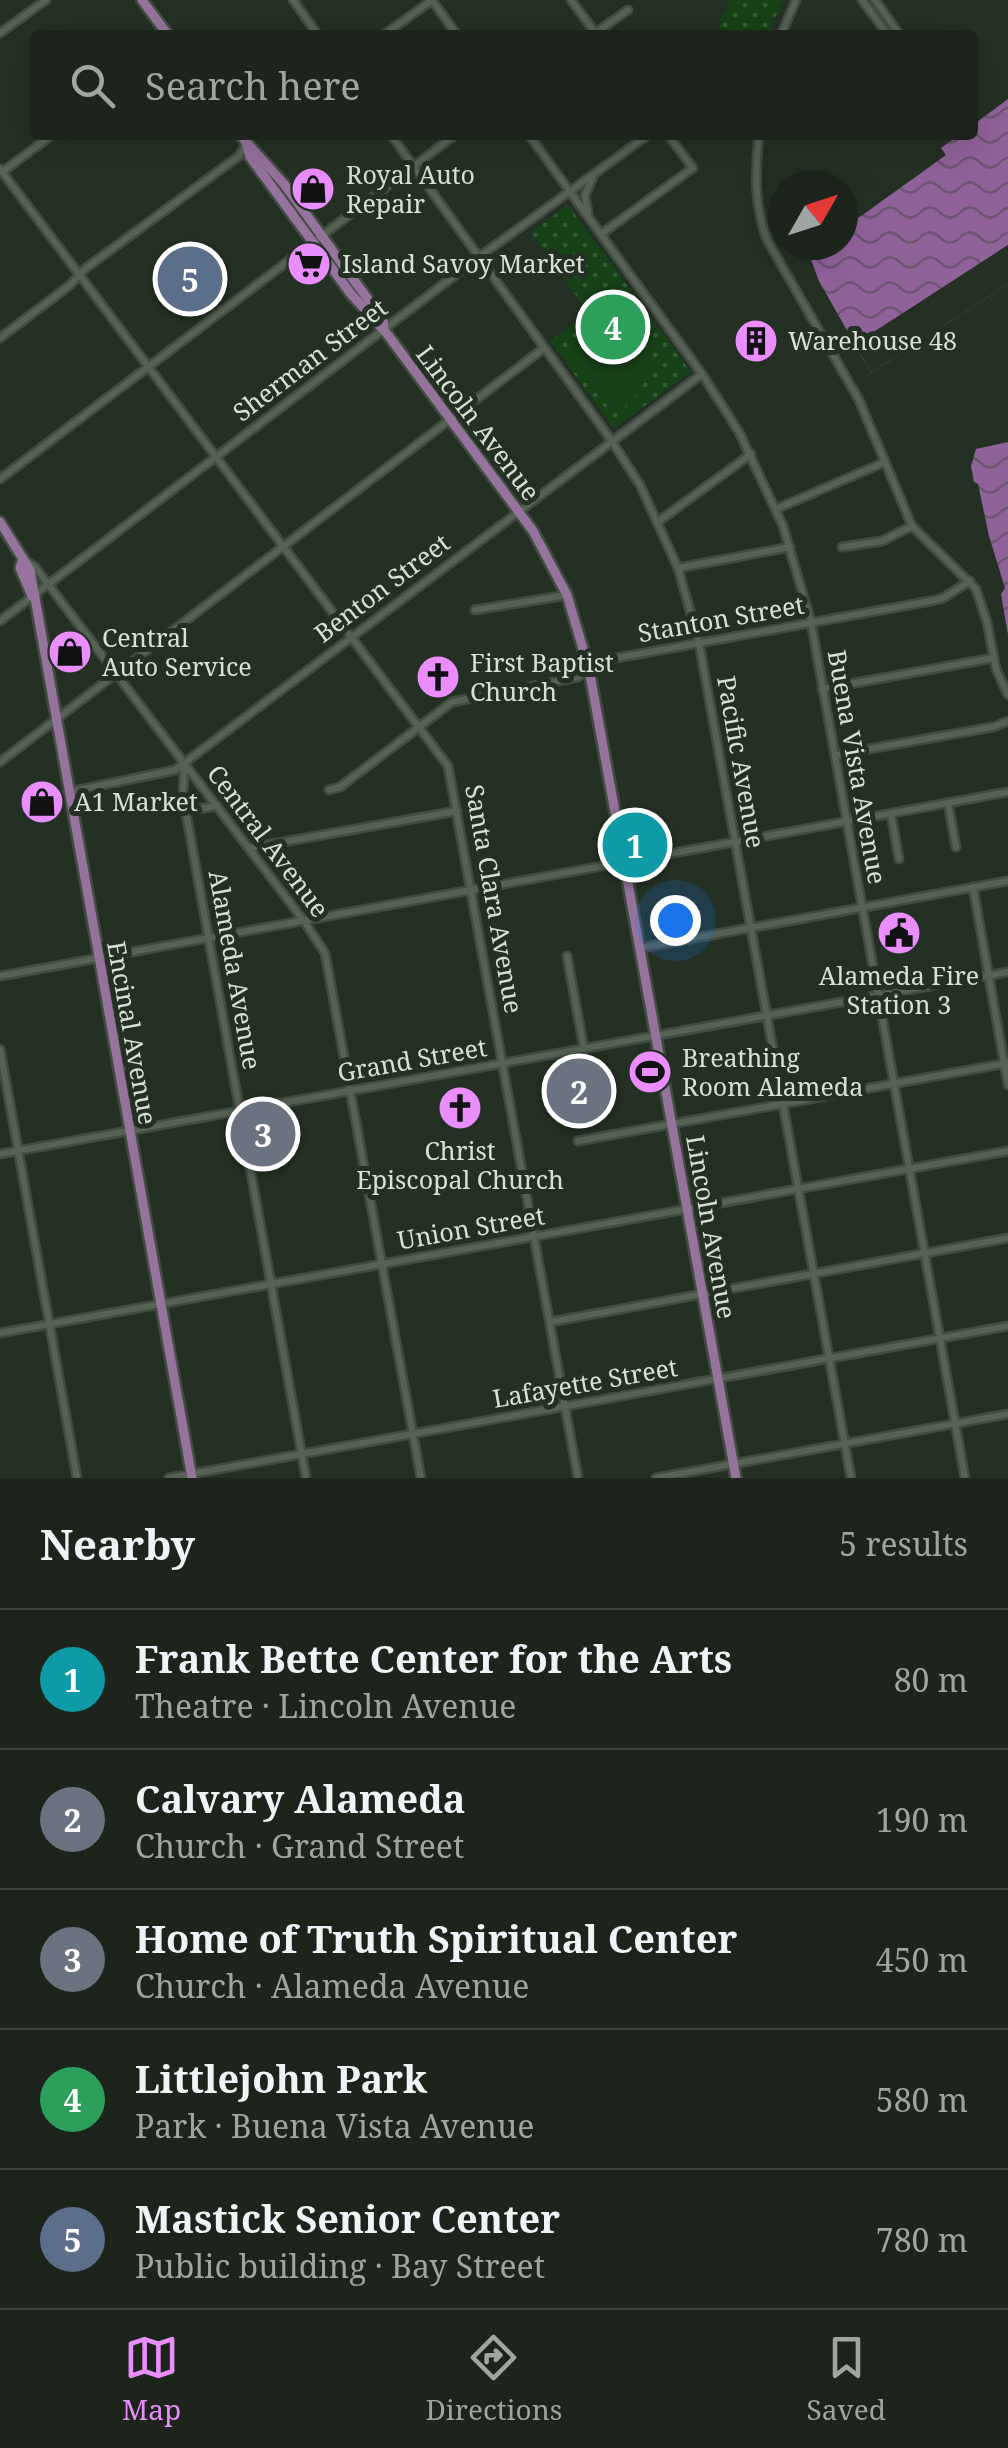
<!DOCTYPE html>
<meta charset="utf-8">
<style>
:root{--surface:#1c241b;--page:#293028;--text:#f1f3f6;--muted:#a0a4a3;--line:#3a413a;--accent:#ea8dfd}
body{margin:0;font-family:"Noto Serif",serif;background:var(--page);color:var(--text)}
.compass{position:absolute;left:768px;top:170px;width:90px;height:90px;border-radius:50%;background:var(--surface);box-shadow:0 10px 40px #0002;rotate:51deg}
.you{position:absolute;left:675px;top:920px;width:35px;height:35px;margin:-25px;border:8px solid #fff;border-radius:50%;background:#1a73e8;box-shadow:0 0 0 15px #1a73e833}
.badge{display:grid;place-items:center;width:65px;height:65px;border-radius:50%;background:var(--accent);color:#fff;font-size:32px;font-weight:700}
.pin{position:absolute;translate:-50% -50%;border:5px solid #fff;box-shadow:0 2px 10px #0006}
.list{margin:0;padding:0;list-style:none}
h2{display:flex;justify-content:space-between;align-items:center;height:130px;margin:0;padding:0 40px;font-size:42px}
h2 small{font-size:32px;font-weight:400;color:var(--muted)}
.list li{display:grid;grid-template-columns:65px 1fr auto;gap:30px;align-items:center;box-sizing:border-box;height:140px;padding:0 40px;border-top:2px solid var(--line)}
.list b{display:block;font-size:38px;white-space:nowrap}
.list p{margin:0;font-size:32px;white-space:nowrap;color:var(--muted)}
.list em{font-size:32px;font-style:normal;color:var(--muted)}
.icon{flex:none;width:55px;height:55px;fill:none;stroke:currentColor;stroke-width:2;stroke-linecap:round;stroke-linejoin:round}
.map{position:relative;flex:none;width:1008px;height:1478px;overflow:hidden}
.search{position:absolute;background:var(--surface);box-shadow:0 10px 40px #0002;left:30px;right:30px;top:30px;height:110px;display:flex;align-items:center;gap:25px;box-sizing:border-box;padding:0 35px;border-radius:10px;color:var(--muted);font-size:38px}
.sheet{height:830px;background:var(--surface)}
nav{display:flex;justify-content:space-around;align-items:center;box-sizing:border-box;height:140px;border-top:2px solid var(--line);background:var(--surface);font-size:28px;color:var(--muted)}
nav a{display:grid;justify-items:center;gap:5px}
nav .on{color:var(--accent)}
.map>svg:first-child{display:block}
.park{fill:url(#park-dots)}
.garden{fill:#174117}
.water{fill:url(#water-waves)}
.pier{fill:#253024}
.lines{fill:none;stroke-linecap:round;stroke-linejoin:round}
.minor-casing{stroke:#424c42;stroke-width:11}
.major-casing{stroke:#424c42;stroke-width:14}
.minor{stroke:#556254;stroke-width:6}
.major{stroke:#95739c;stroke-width:9}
.labels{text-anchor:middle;stroke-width:10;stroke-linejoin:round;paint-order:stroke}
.poi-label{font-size:25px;fill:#d9e0d8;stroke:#253024;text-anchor:start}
.street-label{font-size:25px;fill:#d9e0d8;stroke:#253024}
</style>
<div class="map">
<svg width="1008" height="1478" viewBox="0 0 1008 1478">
<defs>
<pattern id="park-dots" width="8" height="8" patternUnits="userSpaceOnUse" patternTransform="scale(2.5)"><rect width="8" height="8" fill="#174117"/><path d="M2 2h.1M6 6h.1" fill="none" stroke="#385c38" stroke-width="1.8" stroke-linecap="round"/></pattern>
<pattern id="water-waves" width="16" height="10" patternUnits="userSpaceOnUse" patternTransform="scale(2.5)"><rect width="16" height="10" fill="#90629a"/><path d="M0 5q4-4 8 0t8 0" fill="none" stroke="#6c5472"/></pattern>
</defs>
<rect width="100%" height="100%" fill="#253024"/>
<g class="park">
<polygon points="727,0 784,0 766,35 720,35 720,18 729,8"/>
<polygon points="568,205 691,372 614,428 550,341 588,312 531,232"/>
</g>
<path class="garden" d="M625,317c33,33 31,73 -11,97l-43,-55 1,-5z"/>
<g class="water">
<polygon points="1008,99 1008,284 871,373 819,281 809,254 821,245 843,245 843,229 946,155 941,148 959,135 973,135 973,125"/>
<polygon points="1008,442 1008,635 1001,594 1005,588 989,536 978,484 974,482 971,466 976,449"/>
</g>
<polygon class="pier" points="1008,245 1008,284 871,373 855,344"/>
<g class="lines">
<defs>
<g id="minor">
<polyline points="293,0 318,35"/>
<polyline points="432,0 457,35"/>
<polyline points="571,0 597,35"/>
<polyline points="862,0 888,35"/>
<polyline points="875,0 900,35"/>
<polyline points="0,33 46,0"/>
<polyline points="594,34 628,10"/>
<polyline points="384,35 432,0"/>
<polyline points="781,35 796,0"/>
<polyline points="391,135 611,440 640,485 678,568 699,643 851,1478"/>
<polyline points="529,135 702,374 739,432 783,526 811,622 965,1478"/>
<path d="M759,135c-4,37 -5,70 8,105l92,160 53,126 64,63 11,33 9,47 12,26"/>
<polyline points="0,169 448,766 578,1478"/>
<polyline points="2,172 52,135"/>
<polyline points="588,213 585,195 593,177"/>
<polyline points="601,234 693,168 668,135"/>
<polyline points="0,338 70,285 86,268 239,156 251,135"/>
<polyline points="0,479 455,135"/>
<polyline points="776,509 885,462"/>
<polyline points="659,521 751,454"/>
<polyline points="842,547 882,541 912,526"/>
<polyline points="25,560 35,567 304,921 325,953 421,1478"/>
<polyline points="678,568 790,547"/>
<polyline points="475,610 567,595"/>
<polyline points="0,621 479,257 648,135"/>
<polyline points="822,689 993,658"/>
<polyline points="835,755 993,727 1008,721"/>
<polyline points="0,762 544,348"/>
<polyline points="184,765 183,796 306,1478"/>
<polyline points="329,790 340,787 452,702 578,677 600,661 931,601 943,598 970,581"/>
<polyline points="69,792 175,770 702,374"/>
<polyline points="948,803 956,847"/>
<polyline points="186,811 217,806"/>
<polyline points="891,814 899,859"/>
<polyline points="249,848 457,811"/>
<polyline points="973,887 1008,1085"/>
<polyline points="640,948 1008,881"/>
<polyline points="567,956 584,1049"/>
<polyline points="0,976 1008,792"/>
<polyline points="0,1049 77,1478"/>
<polyline points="578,1141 1008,1063"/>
<polyline points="0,1154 1008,972"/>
<polyline points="550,1322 1008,1238"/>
<polyline points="0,1333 1008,1151"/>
<polyline points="169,1478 1008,1326"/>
<polyline points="656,1478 1008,1414"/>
</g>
<g id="major">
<polyline points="142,0 168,35"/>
<polyline points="240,135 284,184 383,320 384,329"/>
<polyline points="246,143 250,157 351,294 388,335 533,531 567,595 589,669 736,1478"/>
<polyline points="0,522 30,570 192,1478"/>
<polyline points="23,559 20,568 32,596"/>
</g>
</defs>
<use href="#minor" class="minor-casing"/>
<use href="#major" class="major-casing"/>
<use href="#minor" class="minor"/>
<use href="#major" class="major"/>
</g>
<defs>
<symbol id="shop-disc" viewBox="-11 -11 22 22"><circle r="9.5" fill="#ea8dfd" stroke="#253024"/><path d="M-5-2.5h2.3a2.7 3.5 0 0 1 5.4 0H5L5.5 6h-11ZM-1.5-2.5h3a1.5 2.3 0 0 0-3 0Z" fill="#111"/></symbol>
<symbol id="supermarket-disc" viewBox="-11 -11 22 22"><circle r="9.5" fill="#ea8dfd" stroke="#253024"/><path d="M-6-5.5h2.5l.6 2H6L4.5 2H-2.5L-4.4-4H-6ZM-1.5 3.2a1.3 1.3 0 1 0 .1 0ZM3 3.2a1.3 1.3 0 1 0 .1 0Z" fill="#111"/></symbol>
<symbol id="building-disc" viewBox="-11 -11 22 22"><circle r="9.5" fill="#ea8dfd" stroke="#253024"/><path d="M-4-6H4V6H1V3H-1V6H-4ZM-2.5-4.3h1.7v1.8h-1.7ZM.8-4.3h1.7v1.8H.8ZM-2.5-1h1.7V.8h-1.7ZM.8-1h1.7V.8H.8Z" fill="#111"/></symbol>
<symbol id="church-disc" viewBox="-11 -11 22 22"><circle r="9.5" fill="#ea8dfd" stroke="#253024"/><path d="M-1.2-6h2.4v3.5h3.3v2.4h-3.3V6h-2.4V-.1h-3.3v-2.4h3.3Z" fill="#111"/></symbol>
<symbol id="civic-disc" viewBox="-11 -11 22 22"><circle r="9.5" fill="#ea8dfd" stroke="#253024"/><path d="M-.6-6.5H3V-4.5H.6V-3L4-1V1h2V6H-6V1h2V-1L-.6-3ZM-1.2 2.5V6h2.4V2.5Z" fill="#111"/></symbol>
<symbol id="stadium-disc" viewBox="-11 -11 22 22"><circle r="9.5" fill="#ea8dfd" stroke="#253024"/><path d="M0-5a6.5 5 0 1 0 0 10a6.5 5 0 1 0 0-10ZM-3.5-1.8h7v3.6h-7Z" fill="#111"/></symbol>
</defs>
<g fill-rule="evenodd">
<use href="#shop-disc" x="288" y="164" width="50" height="50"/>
<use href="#supermarket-disc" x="284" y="239" width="50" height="50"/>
<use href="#building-disc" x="731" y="316" width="50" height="50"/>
<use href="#shop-disc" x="45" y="627" width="50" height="50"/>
<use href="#church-disc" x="413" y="652" width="50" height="50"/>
<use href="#shop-disc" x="17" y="777" width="50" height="50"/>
<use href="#civic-disc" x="874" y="908" width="50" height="50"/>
<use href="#stadium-disc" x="625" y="1047" width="50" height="50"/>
<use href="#church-disc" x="435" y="1083" width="50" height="50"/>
</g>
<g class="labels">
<g class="poi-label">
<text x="346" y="184">Royal Auto<tspan x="346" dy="29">Repair</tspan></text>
<text x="342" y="273">Island Savoy Market</text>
<text x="788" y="350">Warehouse 48</text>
<text x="102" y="647">Central<tspan x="102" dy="29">Auto Service</tspan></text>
<text x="470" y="672">First Baptist<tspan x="470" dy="29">Church</tspan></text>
<text x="74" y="811">A1 Market</text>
<text x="899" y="985" text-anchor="middle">Alameda Fire<tspan x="899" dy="29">Station 3</tspan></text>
<text x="682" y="1067">Breathing<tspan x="682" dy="29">Room Alameda</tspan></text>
<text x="460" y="1160" text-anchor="middle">Christ<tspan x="460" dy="29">Episcopal Church</tspan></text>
</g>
<g class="street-label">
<text transform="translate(310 360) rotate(-37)" y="9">Sherman Street</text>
<text transform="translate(478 423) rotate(53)" y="9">Lincoln Avenue</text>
<text transform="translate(382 588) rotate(-37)" y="9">Benton Street</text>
<text transform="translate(721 619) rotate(-10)" y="9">Stanton Street</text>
<text transform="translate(741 762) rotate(80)" y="9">Pacific Avenue</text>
<text transform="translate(857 767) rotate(80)" y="9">Buena Vista Avenue</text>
<text transform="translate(268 841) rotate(53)" y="9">Central Avenue</text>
<text transform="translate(494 899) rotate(80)" y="9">Santa Clara Avenue</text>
<text transform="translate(235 970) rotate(80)" y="9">Alameda Avenue</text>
<text transform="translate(132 1033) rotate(80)" y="9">Encinal Avenue</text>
<text transform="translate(412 1060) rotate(-10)" y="9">Grand Street</text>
<text transform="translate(711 1227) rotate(80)" y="9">Lincoln Avenue</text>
<text transform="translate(471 1228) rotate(-10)" y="9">Union Street</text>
<text transform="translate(585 1383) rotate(-10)" y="9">Lafayette Street</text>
</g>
</g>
</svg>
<svg class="compass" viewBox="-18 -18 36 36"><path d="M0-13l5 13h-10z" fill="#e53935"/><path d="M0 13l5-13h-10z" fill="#a0a4a3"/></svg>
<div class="you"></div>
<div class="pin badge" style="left:635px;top:845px;background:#0f9aa8">1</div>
<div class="pin badge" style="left:579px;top:1091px;background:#6b7280">2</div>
<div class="pin badge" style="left:263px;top:1134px;background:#6b7280">3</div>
<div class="pin badge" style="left:613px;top:327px;background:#2e9e5b">4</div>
<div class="pin badge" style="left:190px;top:279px;background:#5c6f8a">5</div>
<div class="search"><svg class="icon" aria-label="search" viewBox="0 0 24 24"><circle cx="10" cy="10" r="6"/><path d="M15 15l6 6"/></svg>Search here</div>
</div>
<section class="sheet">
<h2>Nearby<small>5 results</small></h2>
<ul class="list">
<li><span class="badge" style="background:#0f9aa8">1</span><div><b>Frank Bette Center for the Arts</b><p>Theatre · Lincoln Avenue</p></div><em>80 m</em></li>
<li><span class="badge" style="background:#6b7280">2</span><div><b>Calvary Alameda</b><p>Church · Grand Street</p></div><em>190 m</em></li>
<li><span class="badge" style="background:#6b7280">3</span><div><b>Home of Truth Spiritual Center</b><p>Church · Alameda Avenue</p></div><em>450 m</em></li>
<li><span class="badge" style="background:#2e9e5b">4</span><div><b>Littlejohn Park</b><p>Park · Buena Vista Avenue</p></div><em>580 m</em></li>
<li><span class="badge" style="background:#5c6f8a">5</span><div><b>Mastick Senior Center</b><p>Public building · Bay Street</p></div><em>780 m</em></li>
</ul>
</section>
<nav>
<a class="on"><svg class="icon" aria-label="map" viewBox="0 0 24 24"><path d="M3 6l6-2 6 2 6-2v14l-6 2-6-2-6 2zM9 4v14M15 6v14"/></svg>Map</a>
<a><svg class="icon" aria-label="directions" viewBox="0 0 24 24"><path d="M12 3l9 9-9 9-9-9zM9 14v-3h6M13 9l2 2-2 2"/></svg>Directions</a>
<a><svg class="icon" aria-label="saved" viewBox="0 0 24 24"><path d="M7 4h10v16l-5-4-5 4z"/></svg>Saved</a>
</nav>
